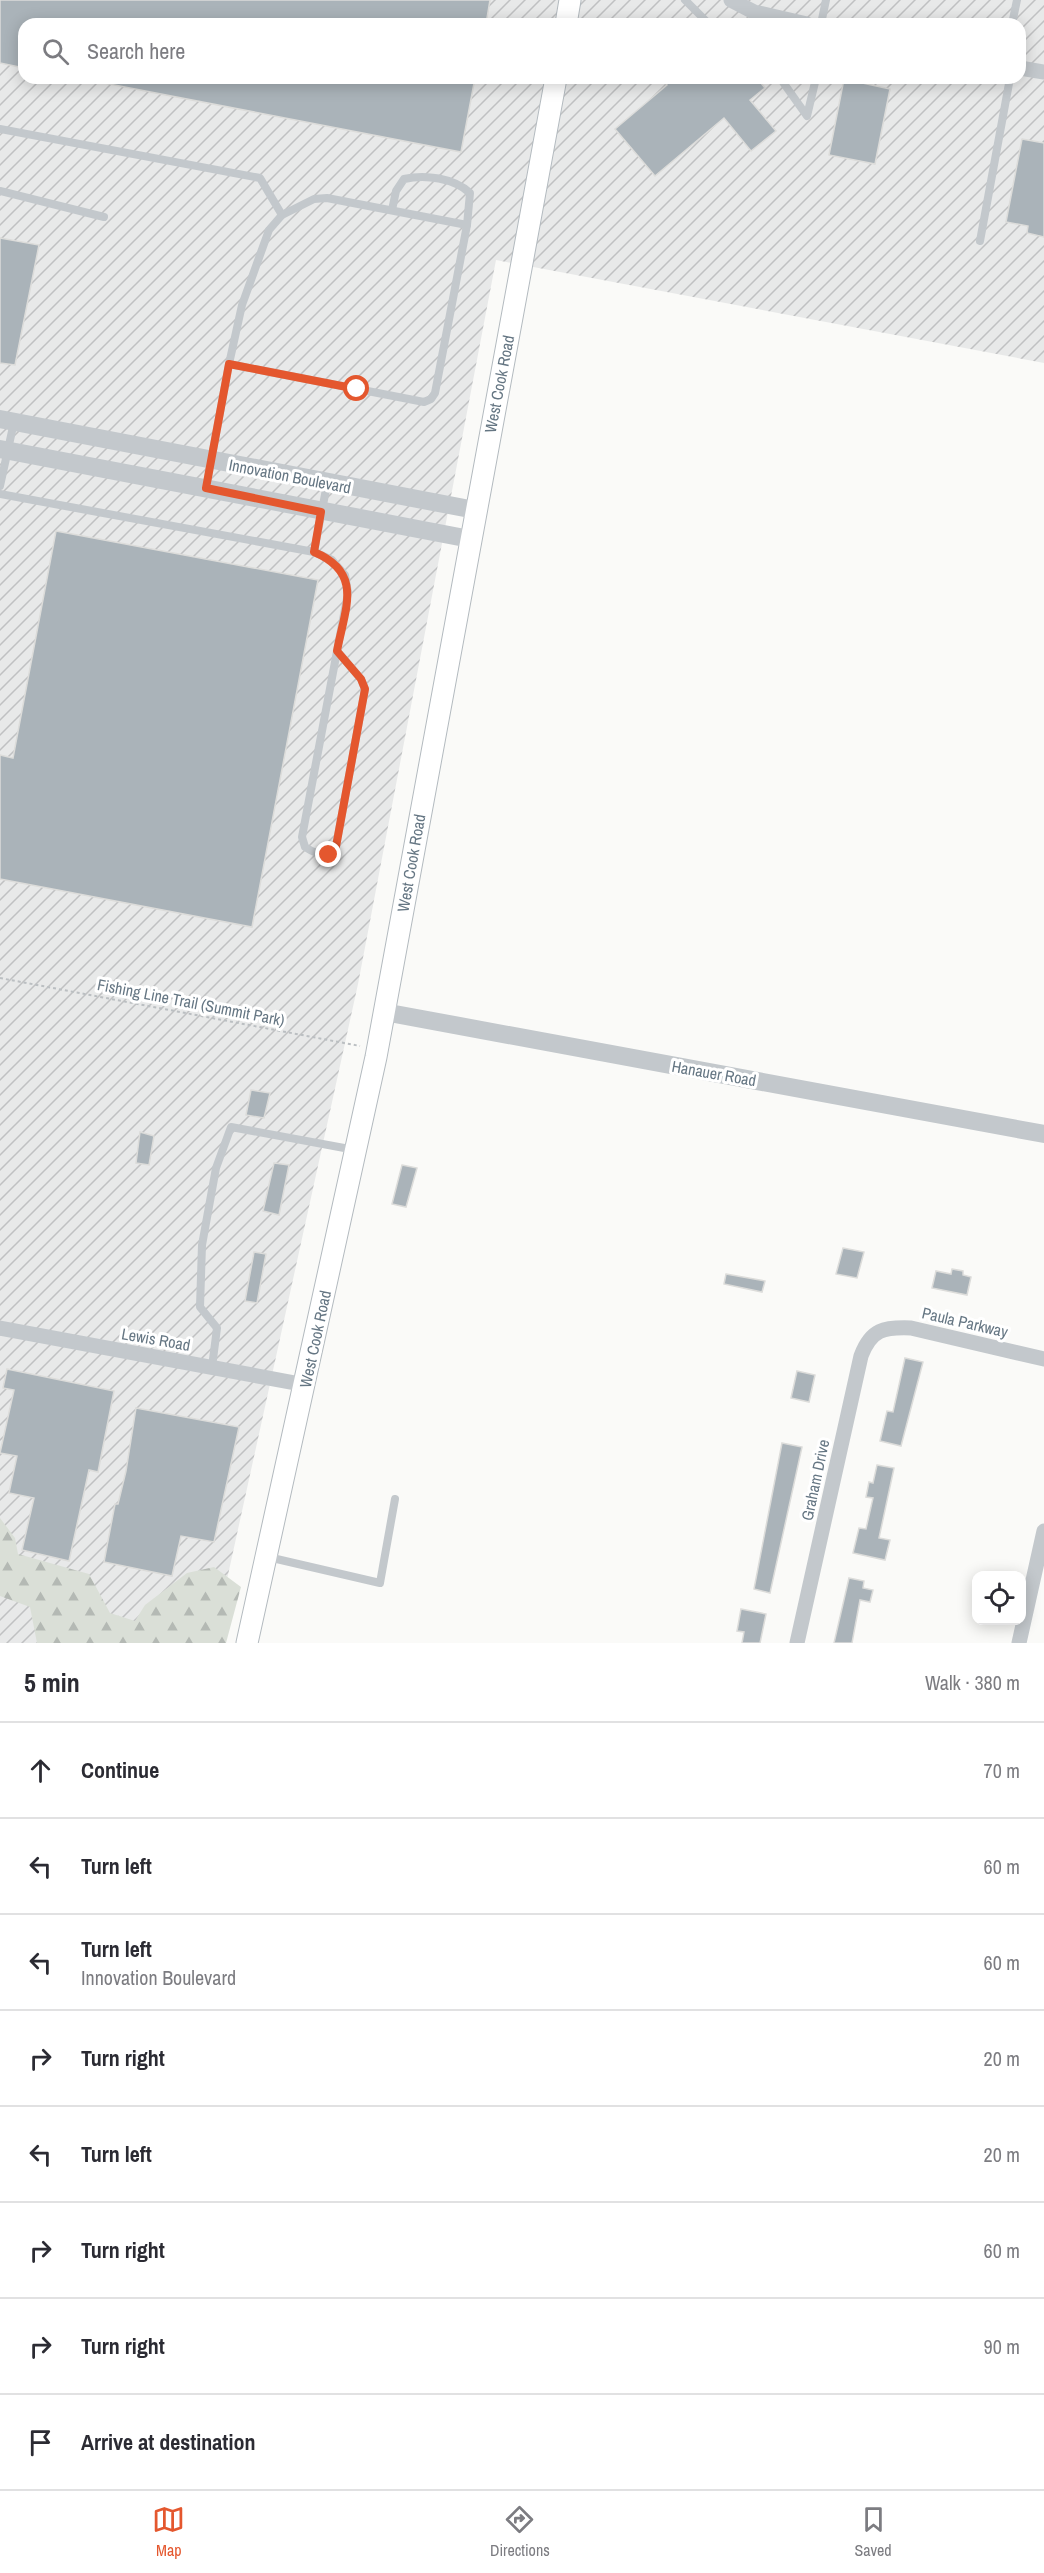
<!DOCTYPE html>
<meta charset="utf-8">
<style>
:root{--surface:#fff;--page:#f2f2f3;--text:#2b2b33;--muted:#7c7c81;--line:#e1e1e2;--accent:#e4572e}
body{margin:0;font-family:"Archivo Narrow",sans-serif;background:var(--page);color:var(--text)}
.controls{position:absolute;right:18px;bottom:18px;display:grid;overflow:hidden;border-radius:12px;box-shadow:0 3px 15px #0003}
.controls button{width:54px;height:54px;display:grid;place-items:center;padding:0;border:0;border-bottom:2px solid var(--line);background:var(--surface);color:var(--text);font:30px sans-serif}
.stop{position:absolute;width:18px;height:18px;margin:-14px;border:4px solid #e4572e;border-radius:50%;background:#fff}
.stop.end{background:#e4572e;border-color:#fff;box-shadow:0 2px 6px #0008}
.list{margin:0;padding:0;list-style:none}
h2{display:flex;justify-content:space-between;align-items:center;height:78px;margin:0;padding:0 24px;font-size:26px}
h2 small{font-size:20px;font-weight:400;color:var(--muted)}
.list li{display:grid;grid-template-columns:39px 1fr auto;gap:18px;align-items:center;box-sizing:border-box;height:96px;padding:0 24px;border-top:2px solid var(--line)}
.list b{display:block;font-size:22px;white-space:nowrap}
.list p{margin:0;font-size:20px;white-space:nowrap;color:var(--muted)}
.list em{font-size:20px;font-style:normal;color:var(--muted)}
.icon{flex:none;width:33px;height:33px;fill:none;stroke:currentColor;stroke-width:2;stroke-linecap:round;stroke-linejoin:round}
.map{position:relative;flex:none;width:1044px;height:1643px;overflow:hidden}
.search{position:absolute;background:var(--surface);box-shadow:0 3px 15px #0003;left:18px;right:18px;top:18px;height:66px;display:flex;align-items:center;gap:15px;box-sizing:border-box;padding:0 21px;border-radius:18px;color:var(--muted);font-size:22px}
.sheet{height:846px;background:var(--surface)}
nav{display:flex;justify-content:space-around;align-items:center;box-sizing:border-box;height:84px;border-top:2px solid var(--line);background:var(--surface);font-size:16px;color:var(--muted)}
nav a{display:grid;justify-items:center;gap:3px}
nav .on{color:var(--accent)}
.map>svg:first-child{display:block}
.industrial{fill:url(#industrial-furrows);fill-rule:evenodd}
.forest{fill:url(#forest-firs)}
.building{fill:#aab3b9;stroke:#dcdcda;stroke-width:1.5}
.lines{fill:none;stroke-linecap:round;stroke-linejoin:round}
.secondary-casing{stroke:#b3babf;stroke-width:23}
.path{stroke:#bbbfc2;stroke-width:2;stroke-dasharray:3 3;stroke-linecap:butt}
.service{stroke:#c3c8cc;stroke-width:8}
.minor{stroke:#c3c8cc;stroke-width:15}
.tertiary{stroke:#c3c8cc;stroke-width:18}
.secondary{stroke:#fff;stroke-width:21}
.route{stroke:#e4572e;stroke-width:8}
.labels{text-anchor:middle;stroke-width:6;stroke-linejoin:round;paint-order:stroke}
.street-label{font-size:16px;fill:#657683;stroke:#fff}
</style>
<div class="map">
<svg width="1044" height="1643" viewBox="0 0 1044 1643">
<defs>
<pattern id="industrial-furrows" width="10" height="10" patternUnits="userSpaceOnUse" patternTransform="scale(1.5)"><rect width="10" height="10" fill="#e8e9e9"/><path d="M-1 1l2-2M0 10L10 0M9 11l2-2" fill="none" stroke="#c0c1c2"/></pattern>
<pattern id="forest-firs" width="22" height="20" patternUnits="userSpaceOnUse" patternTransform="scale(1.5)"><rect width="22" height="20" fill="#dadfd7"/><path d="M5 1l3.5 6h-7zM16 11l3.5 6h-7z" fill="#b4b9b4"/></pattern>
</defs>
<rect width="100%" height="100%" fill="#fafaf8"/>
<path class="industrial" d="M0,0h1044v363l-548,-103 -138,724 -145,659h-213zM24,24h996v54h-996z"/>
<polygon class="forest" points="0,1518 15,1538 18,1554 89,1574 110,1613 135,1621 145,1605 187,1573 214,1567 241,1587 226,1643 37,1643 30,1607 0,1596"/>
<g class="building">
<polygon points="0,0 490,0 486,24 24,24 24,68 0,63"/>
<polygon points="105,78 475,78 461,152 104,83"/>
<polygon points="661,78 757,78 765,88 750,100 776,131 751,151 724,118 655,176 615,129 667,85"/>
<polygon points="844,79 890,89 875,164 829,155"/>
<polygon points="1022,139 1044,143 1044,237 1027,233 1028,226 1006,222"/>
<polygon points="0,238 39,245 15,365 0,363"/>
<polygon points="56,531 318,580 252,927 0,879 0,755 13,758"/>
<polygon points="251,1090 270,1093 264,1118 246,1115"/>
<polygon points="140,1132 154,1136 149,1165 136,1163"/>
<polygon points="274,1163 289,1165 279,1215 263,1211"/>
<polygon points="402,1165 417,1168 406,1207 392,1204"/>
<polygon points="843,1248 864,1252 857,1278 836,1274"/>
<polygon points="254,1252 266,1254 257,1303 245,1301"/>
<polygon points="952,1269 963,1271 963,1275 971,1277 967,1295 932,1288 936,1271 951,1274"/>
<polygon points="726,1274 765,1281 762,1292 724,1284"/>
<polygon points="905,1358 923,1362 901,1446 880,1441 887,1411 893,1412"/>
<polygon points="7,1369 114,1391 98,1472 89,1470 69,1561 22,1550 34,1498 9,1493 17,1456 0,1453 14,1390 3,1388"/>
<polygon points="797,1371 815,1375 809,1402 791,1398"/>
<polygon points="136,1408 239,1427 214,1542 181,1536 172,1576 104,1562 115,1504 118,1504 126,1471"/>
<polygon points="782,1443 802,1447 770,1593 754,1589"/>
<polygon points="877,1465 894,1468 879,1538 890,1540 885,1560 853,1553 859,1528 866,1529 873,1498 866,1497 869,1482 873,1483"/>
<polygon points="849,1578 864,1581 863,1588 873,1590 870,1602 860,1600 852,1643 834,1643"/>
<polygon points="741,1609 766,1614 760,1643 742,1643 744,1632 737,1631"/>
</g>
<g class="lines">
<defs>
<g id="secondary">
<polyline points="566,24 570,0"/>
<polyline points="247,1643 376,1057 556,78"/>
</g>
</defs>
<use href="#secondary" class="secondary-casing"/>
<polyline class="path" points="0,978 360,1046"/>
<g class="service">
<polyline points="685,0 709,24"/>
<polyline points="821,24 826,0"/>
<polyline points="1012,24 1017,0"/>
<polyline points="780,78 807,116 816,78"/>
<polyline points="0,129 260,178 282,215"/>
<polyline points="0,191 104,217"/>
<path d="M392,210l4,-19 8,-12c21,-5 50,-1 66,14l-3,32"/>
<polyline points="980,241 1010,78"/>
<polyline points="0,486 14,422"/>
<polyline points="206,488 229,364 424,402 431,399 435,393 467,225 327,198 314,199 282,215 269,230 242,305 229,364"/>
<path d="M0,494l314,58 18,8 13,15 3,18 -46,244 3,10c9,6 20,10 30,5l30,-163 -4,-10 -24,-28"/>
<polyline points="314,552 327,484"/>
<polyline points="212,1367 217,1328 200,1307 202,1245 216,1168 231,1127 355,1150"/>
<polyline points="268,1557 380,1583 395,1499"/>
</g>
<g class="minor">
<polyline points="731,0 754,12 807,24"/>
<polyline points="1020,68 1044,72"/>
<polyline points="0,1328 306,1385"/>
<path d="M797,1643l64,-287c10,-27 23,-29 50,-28l133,31"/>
<polyline points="1019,1643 1044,1531"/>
</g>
<g class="tertiary">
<polyline points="0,419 475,510"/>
<polyline points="0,449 470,539"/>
<polyline points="384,1012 1044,1134"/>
</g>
<use href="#secondary" class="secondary"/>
</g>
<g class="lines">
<path class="route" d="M329,855l6,-3 30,-163 -4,-10 -24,-28c8,-43 27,-78 -23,-99l7,-40 -115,-24 23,-124 128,25"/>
</g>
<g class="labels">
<g class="street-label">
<text transform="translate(499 384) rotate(-79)" y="6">West Cook Road</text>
<text transform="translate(290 476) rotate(11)" y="6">Innovation Boulevard</text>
<text transform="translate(411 863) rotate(-80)" y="6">West Cook Road</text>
<text transform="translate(191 1002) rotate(11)" y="6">Fishing Line Trail (Summit Park)</text>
<text transform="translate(714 1073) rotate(10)" y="6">Hanauer Road</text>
<text transform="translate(965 1322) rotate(13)" y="6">Paula Parkway</text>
<text transform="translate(156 1339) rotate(10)" y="6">Lewis Road</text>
<text transform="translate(315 1339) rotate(-78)" y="6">West Cook Road</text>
<text transform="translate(815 1480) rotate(-78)" y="6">Graham Drive</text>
</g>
</g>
</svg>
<div class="controls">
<button><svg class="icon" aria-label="locate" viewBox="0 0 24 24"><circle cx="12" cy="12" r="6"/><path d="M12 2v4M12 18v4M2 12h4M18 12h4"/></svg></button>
</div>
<div class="stop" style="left:357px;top:389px"></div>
<div class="stop end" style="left:329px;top:855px"></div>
<div class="search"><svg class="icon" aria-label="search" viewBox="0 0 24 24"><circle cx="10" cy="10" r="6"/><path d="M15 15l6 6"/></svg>Search here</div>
</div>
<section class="sheet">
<h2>5 min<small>Walk · 380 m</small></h2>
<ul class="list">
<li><svg class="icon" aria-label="ahead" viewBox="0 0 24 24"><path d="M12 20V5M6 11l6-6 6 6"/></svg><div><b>Continue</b></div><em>70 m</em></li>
<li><svg class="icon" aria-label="left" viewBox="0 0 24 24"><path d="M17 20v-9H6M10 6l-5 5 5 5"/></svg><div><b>Turn left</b></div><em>60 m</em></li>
<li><svg class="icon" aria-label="left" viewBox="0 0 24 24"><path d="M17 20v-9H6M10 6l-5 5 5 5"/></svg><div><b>Turn left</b><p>Innovation Boulevard</p></div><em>60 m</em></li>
<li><svg class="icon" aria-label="right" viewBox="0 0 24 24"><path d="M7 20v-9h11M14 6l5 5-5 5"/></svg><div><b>Turn right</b></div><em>20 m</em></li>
<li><svg class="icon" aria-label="left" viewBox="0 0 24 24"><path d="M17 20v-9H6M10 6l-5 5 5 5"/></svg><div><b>Turn left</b></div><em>20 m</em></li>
<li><svg class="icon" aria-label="right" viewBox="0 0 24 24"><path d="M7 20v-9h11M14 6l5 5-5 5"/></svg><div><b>Turn right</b></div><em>60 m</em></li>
<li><svg class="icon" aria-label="right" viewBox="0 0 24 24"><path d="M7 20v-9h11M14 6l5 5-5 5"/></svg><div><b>Turn right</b></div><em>90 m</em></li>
<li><svg class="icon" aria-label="arrive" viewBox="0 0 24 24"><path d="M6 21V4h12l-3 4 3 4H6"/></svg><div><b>Arrive at destination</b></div></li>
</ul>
</section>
<nav>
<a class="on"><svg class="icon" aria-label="map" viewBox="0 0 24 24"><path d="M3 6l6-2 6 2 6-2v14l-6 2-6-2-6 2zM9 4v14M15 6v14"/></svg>Map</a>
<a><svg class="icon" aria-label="directions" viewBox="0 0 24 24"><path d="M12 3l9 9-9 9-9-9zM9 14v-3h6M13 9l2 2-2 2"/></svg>Directions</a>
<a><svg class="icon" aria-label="saved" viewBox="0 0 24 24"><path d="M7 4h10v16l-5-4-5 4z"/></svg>Saved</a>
</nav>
